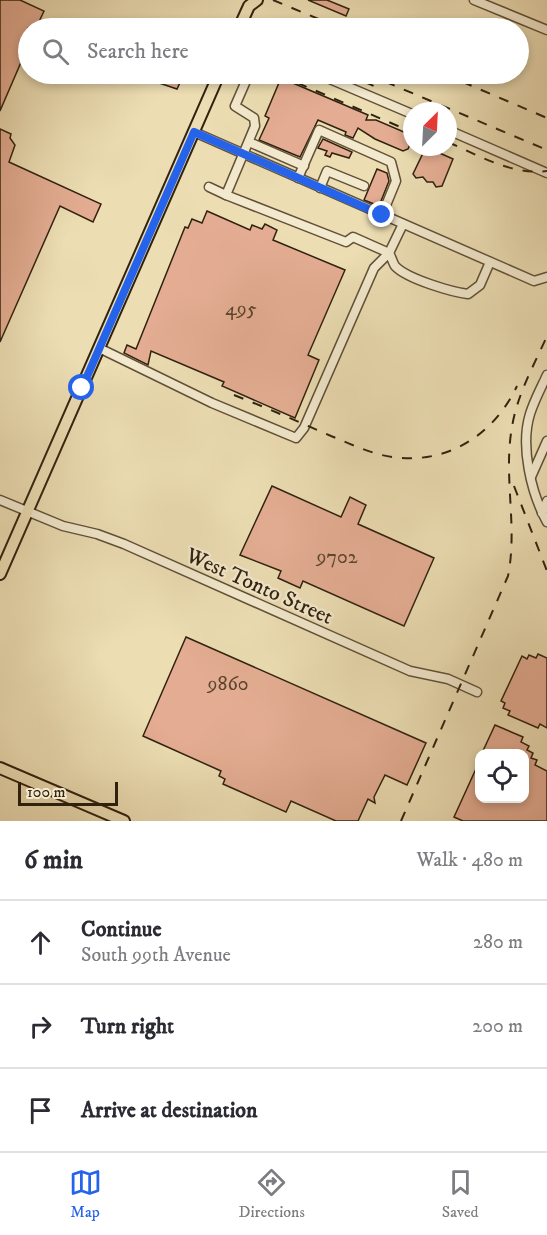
<!DOCTYPE html>
<meta charset="utf-8">
<style>
:root{--surface:#fff;--page:#f7f7f7;--text:#2b2b33;--muted:#7c7c81;--line:#e1e1e2;--accent:#2563eb}
body{margin:0;font-family:"IM FELL DW Pica",serif;background:var(--page);color:var(--text)}
.controls{position:absolute;right:18px;bottom:18px;display:grid;overflow:hidden;border-radius:12px;box-shadow:0 3px 9px #0003}
.controls button{width:54px;height:54px;display:grid;place-items:center;padding:0;border:0;border-bottom:2px solid var(--line);background:var(--surface);color:var(--text);font:30px sans-serif}
.compass{position:absolute;left:403px;top:102px;width:54px;height:54px;border-radius:50%;background:var(--surface);box-shadow:0 3px 9px #0003;rotate:24deg}
.scale{position:absolute;left:18px;bottom:15px;width:100px;box-sizing:border-box;padding-left:6px;border:3px solid #31220e;border-top:0;font-size:16px;line-height:21px;white-space:nowrap;color:#31220e;-webkit-text-stroke:4px #f3e9ce;paint-order:stroke}
.stop{position:absolute;width:18px;height:18px;margin:-14px;border:4px solid #2563eb;border-radius:50%;background:#fff}
.stop.end{background:#2563eb;border-color:#fff;box-shadow:0 2px 6px #0008}
.list{margin:0;padding:0;list-style:none}
h2{display:flex;justify-content:space-between;align-items:center;height:78px;margin:0;padding:0 24px;font-size:26px}
h2 small{font-size:20px;font-weight:400;color:var(--muted)}
.list li{display:grid;grid-template-columns:39px 1fr auto;gap:18px;align-items:center;box-sizing:border-box;height:84px;padding:0 24px;border-top:2px solid var(--line)}
.list b{display:block;font-size:22px;white-space:nowrap}
.list p{margin:0;font-size:20px;white-space:nowrap;color:var(--muted)}
.list em{font-size:20px;font-style:normal;color:var(--muted)}
.icon{flex:none;width:33px;height:33px;fill:none;stroke:currentColor;stroke-width:2;stroke-linecap:round;stroke-linejoin:round}
.map{position:relative;flex:none;width:547px;height:821px;overflow:hidden}
.search{position:absolute;background:var(--surface);box-shadow:0 3px 9px #0003;left:18px;right:18px;top:18px;height:66px;display:flex;align-items:center;gap:15px;box-sizing:border-box;padding:0 21px;border-radius:33px;color:var(--muted);font-size:22px}
.sheet{height:330px;background:var(--surface)}
nav{display:flex;justify-content:space-around;align-items:center;box-sizing:border-box;height:84px;border-top:2px solid var(--line);background:var(--surface);font-size:16px;color:var(--muted)}
nav a{display:grid;justify-items:center;gap:3px}
nav .on{color:var(--accent)}
.map>svg:first-child{display:block}
.building{fill:#e4ad93;stroke:#31220e;stroke-width:1.5}
.lines{fill:none;stroke-linecap:round;stroke-linejoin:round}
.minor-casing{stroke:#605137;stroke-width:11}
.major-casing{stroke:#31220e;stroke-width:14}
.minor{stroke:#f3e9ce;stroke-width:8}
.major{stroke:#ecddb3;stroke-width:10}
.rail{stroke:#31220e;stroke-width:2;stroke-dasharray:10 10;stroke-linecap:butt}
.route{stroke:#2563eb;stroke-width:8}
.labels{text-anchor:middle;stroke-width:4.5;stroke-linejoin:round;paint-order:stroke}
.number-label{font-size:20px;fill:#5e452f}
.street-label{font-size:22px;fill:#31220e;stroke:#f3e9ce}
</style>
<div class="map">
<svg width="547" height="821" viewBox="0 0 547 821">
<rect width="100%" height="100%" fill="#ecddb3"/>
<filter id="stains"><feTurbulence type="fractalNoise" baseFrequency=".00333" numOctaves="4"/><feColorMatrix values="0 0 0 0 .2 0 0 0 0 .09 0 0 0 0 .02 0 0 0 .5 -.17"/></filter>
<radialGradient id="worn" r=".72"><stop offset=".6" stop-color="#630" stop-opacity="0"/><stop offset="1" stop-color="#630" stop-opacity=".3"/></radialGradient>
<g class="building">
<polygon points="0,0 20,0 44,11 36,28 28,28 28,46 0,111"/>
<polygon points="308,0 327,0 349,9 346,16"/>
<polygon points="143,74 184,74 177,89 153,81 155,79"/>
<polygon points="281,78 368,115 366,120 376,120 411,135 412,140 408,149 403,151 375,139 358,128 353,138 345,135 346,132 318,120 300,157 259,140 269,118 265,116"/>
<polygon points="0,129 11,134 10,138 15,145 9,162 101,204 93,222 60,206 0,342"/>
<polygon points="323,139 352,152 349,158 332,153 330,157 325,155 327,151 318,148"/>
<polygon points="426,147 453,159 442,186 436,187 433,182 427,182 423,177 416,178 413,174"/>
<polygon points="377,169 387,173 389,181 379,206 364,200"/>
<polygon points="207,211 250,230 252,225 262,229 265,224 277,230 273,240 345,270 308,355 319,360 295,418 222,386 224,382 151,351 148,365 124,353 127,345 136,349 185,227 188,228 192,219 202,223"/>
<polygon points="272,486 341,517 350,497 366,505 358,524 434,558 404,626 303,581 300,588 278,578 281,571 240,555"/>
<polygon points="186,637 426,743 407,785 385,775 374,797 375,803 368,799 358,821 336,821 291,801 286,812 223,784 225,779 219,776 221,771 143,736"/>
<polygon points="538,654 547,658 547,728 540,724 538,728 508,715 510,711 503,708 505,703 501,701 522,656 527,659 529,655 536,658"/>
<polygon points="495,725 523,737 521,742 529,746 527,750 533,753 531,758 537,760 535,765 547,771 547,821 463,821 454,817 480,760 480,798 525,798 525,753 482,753"/>
</g>
<g class="lines">
<defs>
<g id="minor">
<polyline points="474,0 547,30"/>
<polyline points="249,74 235,106 254,118 255,126 226,195 346,242 353,237 389,253 403,224"/>
<polyline points="318,74 412,114"/>
<polyline points="448,130 547,173"/>
<polyline points="194,132 534,281 547,277"/>
<polyline points="249,142 304,166"/>
<polyline points="298,178 319,130 391,162 396,181 382,215"/>
<polyline points="209,187 226,195"/>
<polyline points="320,188 327,171 364,186"/>
<path d="M99,348l113,55 84,35 8,-10 70,-160 15,-15c2,3 4,10 6,13 12,13 57,26 73,28l12,-9 10,-23"/>
<path d="M547,375c-6,13 -13,26 -17,39 -10,32 1,79 17,108"/>
<polyline points="531,477 547,441"/>
<polyline points="0,500 63,526 97,534 124,544 410,671 448,679 477,692"/>
<polyline points="542,513 547,501"/>
</g>
<g id="major">
<polyline points="239,28 249,6 257,0"/>
<polyline points="0,574 219,74"/>
<polyline points="0,768 124,821"/>
</g>
</defs>
<use href="#minor" class="minor-casing"/>
<use href="#major" class="major-casing"/>
<use href="#minor" class="minor"/>
<use href="#major" class="major"/>
<g class="rail">
<polyline points="273,0 340,28"/>
<polyline points="346,74 374,86"/>
<polyline points="367,74 547,150"/>
<polyline points="444,74 547,118"/>
<polyline points="279,75 412,132"/>
<path d="M448,142c32,14 63,33 99,29"/>
<path d="M234,395c33,13 65,27 97,41 20,8 40,18 61,21 55,8 102,-22 125,-71"/>
<polyline points="514,486 547,571"/>
<path d="M401,821l107,-245c10,-50 -5,-99 4,-149 5,-32 22,-62 35,-91"/>
</g>
</g>
<g class="lines">
<polyline class="route" points="82,388 194,132 382,215"/>
</g>
<g class="labels">
<g class="number-label">
<text x="241" y="315">495</text>
<text x="337" y="563">9702</text>
<text x="228" y="690">9860</text>
</g>
<g class="street-label">
<text transform="translate(260 585) rotate(24)" y="8">West Tonto Street</text>
</g>
</g>
<rect width="100%" height="100%" filter="url(#stains)"/>
<rect width="100%" height="100%" fill="url(#worn)"/>
</svg>
<div class="controls">
<button><svg class="icon" aria-label="locate" viewBox="0 0 24 24"><circle cx="12" cy="12" r="6"/><path d="M12 2v4M12 18v4M2 12h4M18 12h4"/></svg></button>
</div>
<svg class="compass" viewBox="-18 -18 36 36"><path d="M0-13l5 13h-10z" fill="#e53935"/><path d="M0 13l5-13h-10z" fill="#7c7c81"/></svg>
<div class="scale">100 m</div>
<div class="stop" style="left:82px;top:388px"></div>
<div class="stop end" style="left:382px;top:215px"></div>
<div class="search"><svg class="icon" aria-label="search" viewBox="0 0 24 24"><circle cx="10" cy="10" r="6"/><path d="M15 15l6 6"/></svg>Search here</div>
</div>
<section class="sheet">
<h2>6 min<small>Walk · 480 m</small></h2>
<ul class="list">
<li><svg class="icon" aria-label="ahead" viewBox="0 0 24 24"><path d="M12 20V5M6 11l6-6 6 6"/></svg><div><b>Continue</b><p>South 99th Avenue</p></div><em>280 m</em></li>
<li><svg class="icon" aria-label="right" viewBox="0 0 24 24"><path d="M7 20v-9h11M14 6l5 5-5 5"/></svg><div><b>Turn right</b></div><em>200 m</em></li>
<li><svg class="icon" aria-label="arrive" viewBox="0 0 24 24"><path d="M6 21V4h12l-3 4 3 4H6"/></svg><div><b>Arrive at destination</b></div></li>
</ul>
</section>
<nav>
<a class="on"><svg class="icon" aria-label="map" viewBox="0 0 24 24"><path d="M3 6l6-2 6 2 6-2v14l-6 2-6-2-6 2zM9 4v14M15 6v14"/></svg>Map</a>
<a><svg class="icon" aria-label="directions" viewBox="0 0 24 24"><path d="M12 3l9 9-9 9-9-9zM9 14v-3h6M13 9l2 2-2 2"/></svg>Directions</a>
<a><svg class="icon" aria-label="saved" viewBox="0 0 24 24"><path d="M7 4h10v16l-5-4-5 4z"/></svg>Saved</a>
</nav>
